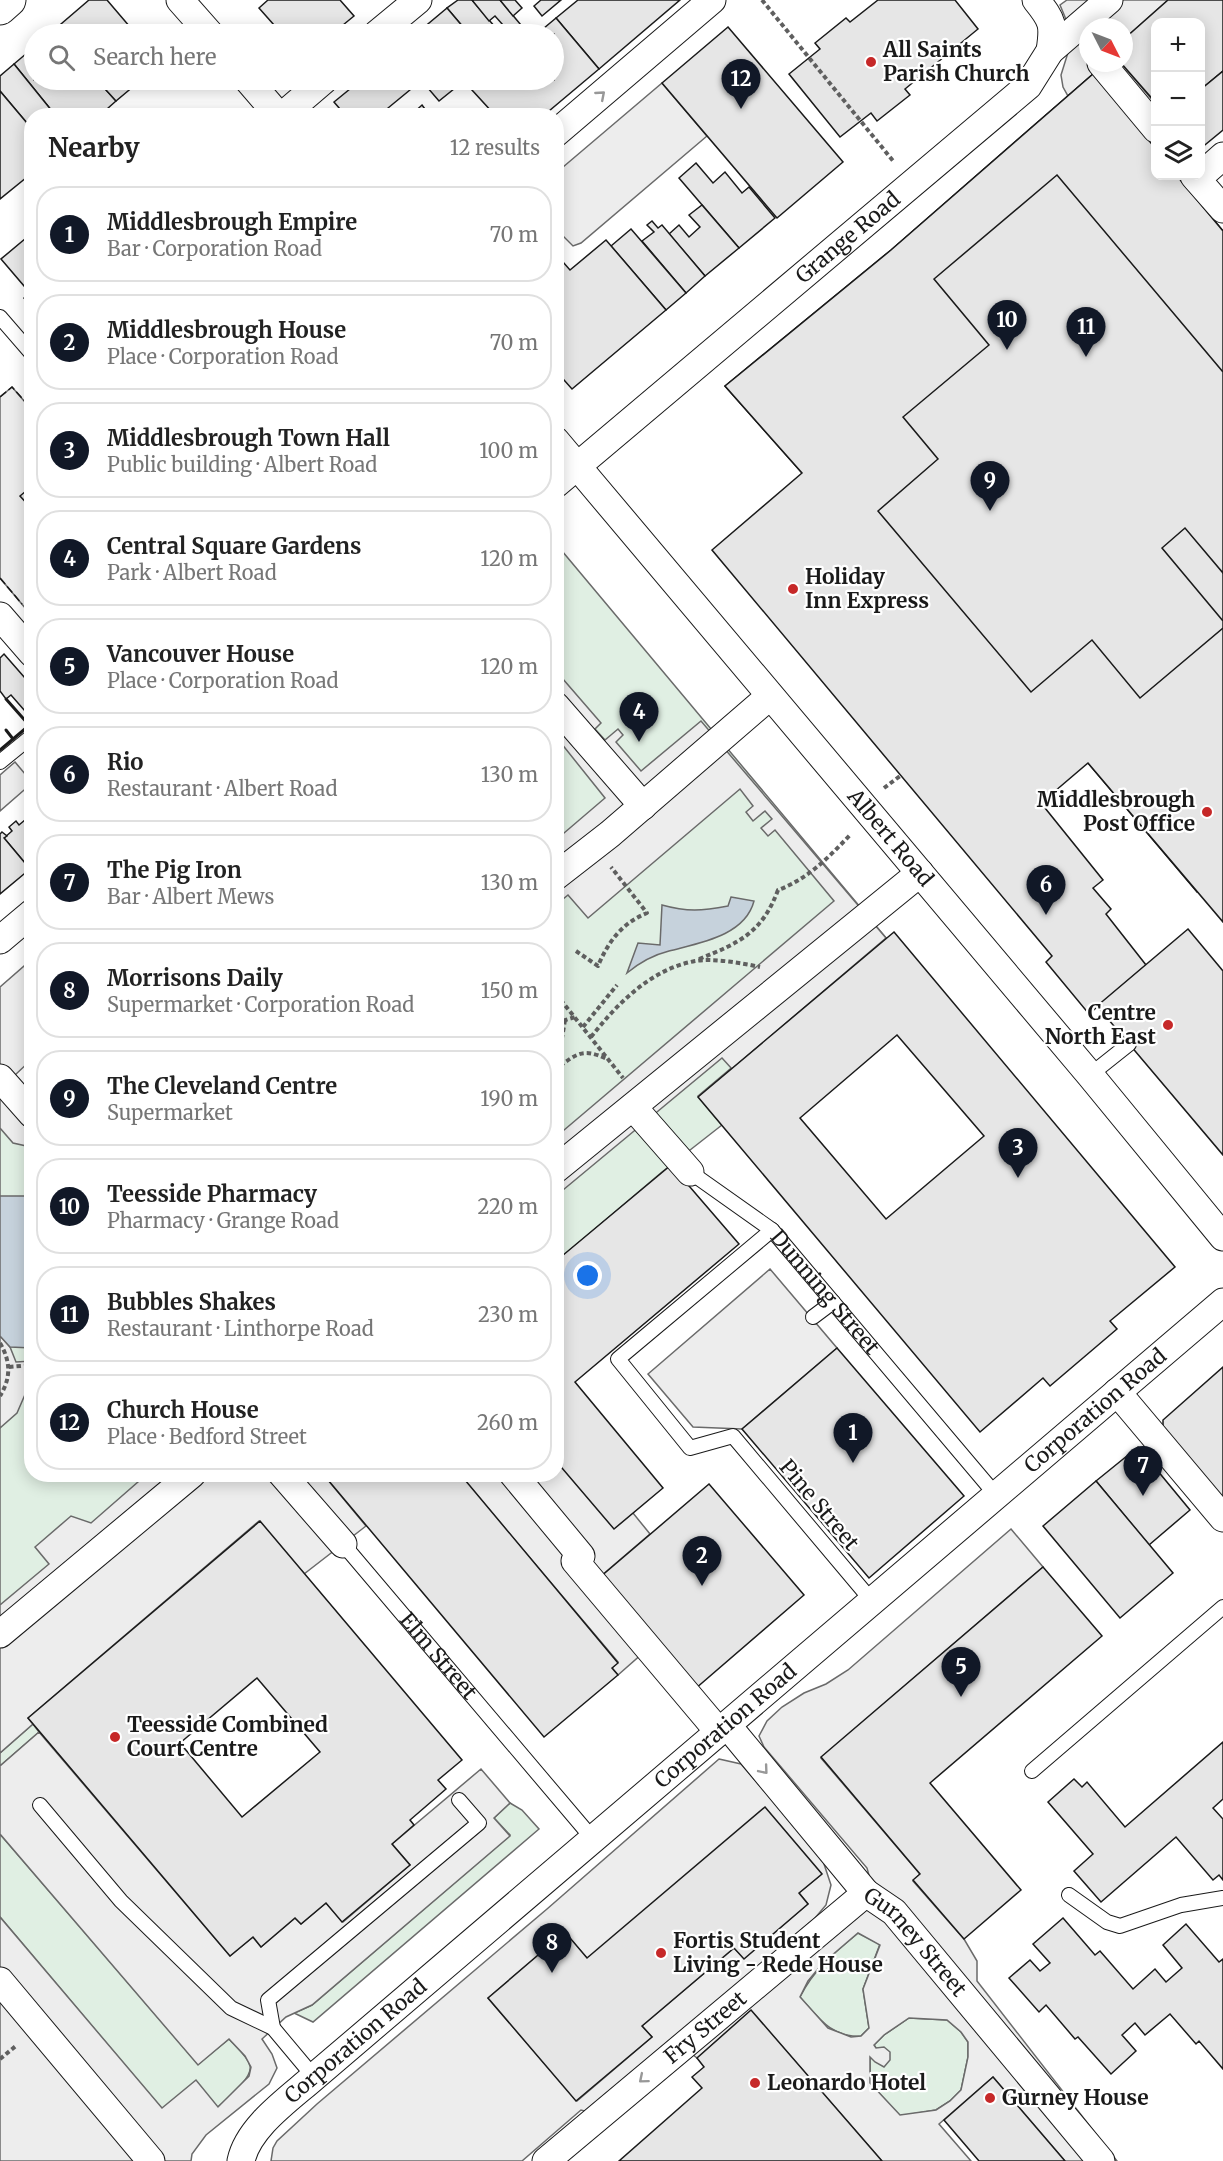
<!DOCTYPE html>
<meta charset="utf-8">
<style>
:root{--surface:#fff;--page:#f2f2f2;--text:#222;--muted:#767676;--line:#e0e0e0;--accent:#111827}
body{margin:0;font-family:Merriweather,serif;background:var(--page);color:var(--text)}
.controls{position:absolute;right:18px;top:18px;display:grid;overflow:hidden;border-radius:12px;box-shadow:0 3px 15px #0003}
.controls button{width:54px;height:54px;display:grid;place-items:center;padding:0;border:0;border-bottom:2px solid var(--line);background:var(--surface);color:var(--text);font:30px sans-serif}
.compass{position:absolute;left:1079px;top:18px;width:54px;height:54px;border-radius:50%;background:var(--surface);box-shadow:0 3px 15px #0003;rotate:132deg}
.you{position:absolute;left:588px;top:1276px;width:21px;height:21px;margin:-15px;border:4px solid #fff;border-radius:50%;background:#1a73e8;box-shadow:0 0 0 9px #1a73e833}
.badge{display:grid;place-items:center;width:39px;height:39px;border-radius:50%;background:var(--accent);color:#fff;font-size:20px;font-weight:700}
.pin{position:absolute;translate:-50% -50px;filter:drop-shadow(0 2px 3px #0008)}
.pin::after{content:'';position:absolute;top:32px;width:21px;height:18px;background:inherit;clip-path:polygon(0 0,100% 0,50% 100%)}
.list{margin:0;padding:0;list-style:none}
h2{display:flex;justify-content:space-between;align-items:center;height:78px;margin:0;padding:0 24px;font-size:26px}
h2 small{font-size:20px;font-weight:400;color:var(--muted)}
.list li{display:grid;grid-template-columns:39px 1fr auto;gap:18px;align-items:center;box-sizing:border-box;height:96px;margin:0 12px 12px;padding:0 12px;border:2px solid var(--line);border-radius:24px}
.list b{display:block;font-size:22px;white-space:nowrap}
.list p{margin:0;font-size:20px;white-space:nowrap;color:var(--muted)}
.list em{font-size:20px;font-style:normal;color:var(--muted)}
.icon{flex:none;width:33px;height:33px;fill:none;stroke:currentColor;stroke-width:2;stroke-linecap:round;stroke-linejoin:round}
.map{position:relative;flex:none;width:1223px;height:2161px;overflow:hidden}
.search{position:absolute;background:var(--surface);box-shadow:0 3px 15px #0003;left:24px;top:24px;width:540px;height:66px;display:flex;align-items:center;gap:15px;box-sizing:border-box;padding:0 21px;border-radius:33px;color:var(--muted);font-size:22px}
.panel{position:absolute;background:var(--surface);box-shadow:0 3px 15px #0003;left:24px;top:108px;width:540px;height:1374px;border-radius:24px}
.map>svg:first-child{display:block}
.green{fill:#e0efe3;stroke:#6a6a6a;stroke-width:1.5}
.parking{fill:#ededed;stroke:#6a6a6a;stroke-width:1.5;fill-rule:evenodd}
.water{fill:#c6d2dc;stroke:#6a6a6a;stroke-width:1.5}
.building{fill:#e6e6e6;stroke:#1a1a1a;stroke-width:1.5;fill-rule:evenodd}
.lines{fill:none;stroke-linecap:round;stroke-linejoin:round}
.lane-casing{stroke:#1a1a1a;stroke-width:16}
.street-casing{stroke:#1a1a1a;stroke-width:29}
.secondary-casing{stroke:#1a1a1a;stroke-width:35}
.path{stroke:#5f5f5f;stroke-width:4;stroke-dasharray:4.5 3;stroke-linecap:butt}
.lane{stroke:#fff;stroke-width:14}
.street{stroke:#fff;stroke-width:27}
.secondary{stroke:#fff;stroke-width:33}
.fence{stroke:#1a1a1a;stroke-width:1.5;stroke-dasharray:8 3;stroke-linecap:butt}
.wall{stroke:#1a1a1a;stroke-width:3}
.oneway{stroke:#989898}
.poi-dot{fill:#c62828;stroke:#fff;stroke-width:2}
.labels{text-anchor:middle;stroke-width:4.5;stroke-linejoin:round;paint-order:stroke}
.poi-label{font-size:21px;font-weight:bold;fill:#1a1a1a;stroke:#fff;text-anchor:start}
.street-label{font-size:21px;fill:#1a1a1a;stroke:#fff}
</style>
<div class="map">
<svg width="1223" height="2161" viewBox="0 0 1223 2161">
<rect width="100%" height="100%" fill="#fff"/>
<g class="green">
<polygon points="557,545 886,938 698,1096 722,1125 662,1172 557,1261"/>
<polygon points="0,1063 31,1101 32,1474 220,1475 0,1643"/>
<polygon points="33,1724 39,1732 0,1766 0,1753"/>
<polygon points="510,1803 522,1810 539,1829 313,2022 294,2013 312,2005 510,1835 494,1818"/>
<path d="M0,1834l198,230 31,-25c7,8 19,17 21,27 3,12 -24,33 -32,41l-56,2 -162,-192z"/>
<path d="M858,1933l22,11 -17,45 6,39 -8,8c-30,2 -43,-19 -61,-39 14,-28 35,-45 58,-64z"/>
<polygon points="909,2018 947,2020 961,2032 968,2042 968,2057 961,2090 950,2101 936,2110 900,2116 870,2083 870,2056 876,2048 874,2045 884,2035"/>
</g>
<g class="parking">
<polygon points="1067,0 1168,0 1124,39 1124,27 1088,27 1088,63 1121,63 1155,103 1155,149 1093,74 1068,96 1063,87 1061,75 1071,43 1065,17 1060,5"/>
<polygon points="662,83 707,136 581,243 573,246 557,230 556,173"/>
<polygon points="12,387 31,409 31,615 0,578 0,397"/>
<polygon points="556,671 601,723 595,729 605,740 618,729 623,735 616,742 641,771 701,721 886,938 732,1069 722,1058 557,1195 557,1136 834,901 775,830 768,836 761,828 772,819 765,811 753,821 746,812 753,806 740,789 588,918 568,895 557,904 557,839 605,798 557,738"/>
<polygon points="15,762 31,781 31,784 0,811 0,775"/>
<polygon points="31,960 31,1060 15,1075 31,1097 31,1147 13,1143 0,1128 0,987"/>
<polygon points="770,1269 837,1348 742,1429 693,1427 648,1374"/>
<polygon points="0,1336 10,1347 16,1362 32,1361 31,1390 27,1390 17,1413 0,1428"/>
<polygon points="557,1461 633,1513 650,1534 600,1577 644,1652 618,1675 612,1668 618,1662 460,1475 556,1474"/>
<polygon points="323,1474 366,1526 304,1574 259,1521 28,1718 33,1724 0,1753 0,1605 49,1564 35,1547 71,1516 91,1523 146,1475"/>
<path d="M1011,1529l32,38 -222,191 99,116 -7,7 51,58 13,22v20l140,180h-52l-72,-84 -54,47 32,37h-89l-131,-150 -54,47 -5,-4 180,-168 -5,-18 -103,-121 -5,-11 8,-15 15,-14 22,-14 22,-9 22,-14zM858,1933l22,12 -17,44 6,39 -8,8 -10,1 -23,-9 -28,-31 8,-16 15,-18zM909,2018l38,2 14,12 7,10v15l-7,33 -11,11 -14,9 -36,5 -30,-32v-26l5,5 9,5 6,-7v-8l-6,-5 -8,1 -2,-3 10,-10z"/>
<polygon points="39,1732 230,1956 253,1937 261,1947 295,1918 301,1924 326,1903 343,1922 410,1865 392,1844 481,1769 510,1803 494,1818 510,1836 312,2005 286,2017 262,2039 272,2054 277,2068 269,2084 206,2135 192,2154 191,2161 0,2161 0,1917 162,2108 196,2080 218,2107 249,2076 251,2067 245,2056 229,2039 198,2065 0,1834 0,1766"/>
<path d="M719,1759l22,5 81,94 9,27 -5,20 -11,13 -227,194 -7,-2 -59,51h-251l2,-13 4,-7 40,-37 230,-195zM822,1874l-23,19 9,11 -64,54 -10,-10 -92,78 10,11 -75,64 -89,-103 77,-65 22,25z"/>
</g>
<g class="water">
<path d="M731,897l23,4c-9,35 -55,42 -85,50 -16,4 -30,12 -42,22l11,-30 22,2 2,-40c25,7 40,6 66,1z"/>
<polygon points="0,1196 31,1196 32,1348 10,1347 0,1336"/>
</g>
<g class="building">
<polygon points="89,0 107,0 136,34 58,34 54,30"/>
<polygon points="268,0 340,0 354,16 332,34 282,34 259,8"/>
<polygon points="458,0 472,0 501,34 469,34 447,8"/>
<polygon points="472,0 500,0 526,31 521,34 511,34 495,16 489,21"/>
<polygon points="500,0 515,0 522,8 513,16"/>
<polygon points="541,0 561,0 542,16 534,6"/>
<polygon points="578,0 680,0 599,69 556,18"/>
<polygon points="878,0 955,0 978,29 905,89 910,95 877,121 871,113 840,137 789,74 820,49 815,43 846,18 850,22"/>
<polygon points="1168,0 1223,0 1223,71 1200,90 1200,22 1156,22 1156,103 1121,63 1124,63 1124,39"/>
<polygon points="447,8 469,34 416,34"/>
<polygon points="556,18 599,69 543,116 490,116 493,113 472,90 484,80 554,80 554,34 537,34"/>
<polygon points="728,27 843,162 777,218 662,83"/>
<polygon points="34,47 34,80 97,80 116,101 99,116 56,116 14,64"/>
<polygon points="14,64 56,116 32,116 32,129 0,91 0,76"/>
<polygon points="1223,71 1223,130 1200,149 1200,90"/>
<polygon points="1093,74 1156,149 1156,176 1177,176 1223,231 1223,871 1197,892 1088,763 841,436 802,473 725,386 891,250"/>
<polygon points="1093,74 1156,149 1156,176 1177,176 1223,231 1223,922 1088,763 1041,803 1103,880 1093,888 1111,909 1106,914 1146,965 1089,1014 1046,962 1052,956 712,550 802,473 725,386 891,250"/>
<polygon points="97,80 141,80 116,101"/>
<polygon points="361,80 422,80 388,108 394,116 346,116 334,102"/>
<polygon points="421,80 465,80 439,101"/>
<polygon points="0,91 32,129 32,173 0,199"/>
<polygon points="422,105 430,116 410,116"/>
<polygon points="696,163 713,183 725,172 742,193 749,187 775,218 739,248 679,178"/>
<polygon points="1057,175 1223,372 1223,573 1185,528 1162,548 1223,621 1223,628 1140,698 1092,640 1031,692 878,511 938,459 903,417 989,345 934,279"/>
<polygon points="702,205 739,248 705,276 669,234 679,225 689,237 700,227 689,215"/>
<polygon points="652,221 658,228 662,225 705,276 686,293 642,241 654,232 647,225"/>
<polygon points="631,229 686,293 666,310 611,246"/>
<polygon points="32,233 32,307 24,298 30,293 1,259"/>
<polygon points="606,240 666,310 572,389 556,371 556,267 563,262 570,270"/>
<polygon points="32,486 32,509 20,496"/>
<polygon points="4,654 32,686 32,719 11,695 6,699 0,691 0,658"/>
<polygon points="32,814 32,867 30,869 4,838 12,831 9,827 16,821 19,825"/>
<polygon points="2,832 7,836 4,838 30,869 0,894 0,834"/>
<polygon points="1188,929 1223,971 1223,1155 1097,1006"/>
<path d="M894,932l281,335 -65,54 7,8 -67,57 -7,-8 -63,54 -282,-335zM897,1035l87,101 -98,83 -86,-101z"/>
<polygon points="671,1165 739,1244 575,1382 663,1488 614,1529 556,1461 556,1261"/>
<polygon points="837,1348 964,1496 869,1578 742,1429"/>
<polygon points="1223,1367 1223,1499 1163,1429 1163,1420"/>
<polygon points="1138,1447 1190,1510 1149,1545 1096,1481"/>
<polygon points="323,1474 460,1474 618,1663 612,1668 618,1675 544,1737"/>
<polygon points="1096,1481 1173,1573 1120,1618 1043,1526"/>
<polygon points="709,1484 804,1595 695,1689 599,1578"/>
<path d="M260,1521l202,239 -24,20 8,9 -36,31 4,5 -22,19 18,21 -68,57 -16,-19 -25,21 -6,-6 -34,29 -8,-10 -23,19 -202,-238zM257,1678l63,74 -78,65 -62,-74z"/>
<polygon points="1043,1567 1102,1636 930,1783 1021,1890 964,1939 913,1880 920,1874 821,1757"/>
<polygon points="1223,1742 1223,1799 1213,1808 1223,1819 1223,1880 1219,1875 1213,1880 1176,1837 1101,1902 1074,1871 1093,1854 1048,1802 1074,1779 1082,1787 1087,1782 1125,1827"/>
<polygon points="765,1807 822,1874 799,1893 808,1904 744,1959 734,1948 642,2026 652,2037 576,2101 488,1998 565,1932 587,1958"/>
<polygon points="1063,1918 1095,1955 1100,1951 1133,1989 1155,1969 1166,1982 1182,1968 1163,1945 1186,1924 1219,1962 1223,1959 1223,2069 1199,2041 1196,2044 1170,2014 1145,2035 1135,2023 1122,2035 1136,2051 1111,2074 1078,2037 1075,2039 1046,2005 1039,2012 1009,1978 1030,1960 1040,1971 1050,1963 1033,1944"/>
<polygon points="751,2010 882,2161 619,2161 702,2088 692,2077 704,2067 697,2058"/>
<polygon points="993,2077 1065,2161 979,2161 944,2120"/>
</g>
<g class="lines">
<defs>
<g id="lane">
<polyline points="0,317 32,354"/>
<polyline points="0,762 32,736"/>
<polyline points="1090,1075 1129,1044"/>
<path id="s1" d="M690,1172l82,58 224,265"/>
<polyline points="772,1230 618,1359 690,1448 733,1436 872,1601"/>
<polyline points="813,1317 833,1302"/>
<path id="s2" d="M343,1544l250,295"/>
<polyline points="1032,1771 1223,1607"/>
<polyline points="40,1805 121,1901 231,2008 273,2028 314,2077"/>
<polyline points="1069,1895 1107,1922 1120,1926 1181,1905 1223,1898"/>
<polyline points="273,2028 268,2000 479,1823 459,1800"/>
</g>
<g id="street">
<polyline points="180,0 210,34"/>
<path d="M1036,0c17,21 18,25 14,51"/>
<polyline points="377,34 418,0"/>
<polyline points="1101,63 1156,129"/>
<polyline points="248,80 279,116"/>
<polyline points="282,116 324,80"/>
<polyline points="556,133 712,0"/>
<polyline points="1194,176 1223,209"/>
<polyline points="1197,179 1223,156"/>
<path id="s3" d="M556,441l534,634 133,162"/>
<path id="s4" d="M556,484l472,-398 22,-35 59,-51"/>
<polyline points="0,616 32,653"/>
<polyline points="556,706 643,806"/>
<polyline points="556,876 610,834 770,696"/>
<polyline points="0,940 32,913"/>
<polyline points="0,1078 32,1114"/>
<polyline points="633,1107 690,1172"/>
<polyline points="556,1169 920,873"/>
<polyline points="1117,1392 1223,1518"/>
<polyline points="282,1474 343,1544"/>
<polyline points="513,1474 581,1556 575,1561 719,1732"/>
<polyline points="0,1634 192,1474"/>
<path id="s5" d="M727,1725l139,168 28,19 207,249"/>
<polyline points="0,1981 151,2161"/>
<path id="s6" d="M241,2161c7,-34 48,-62 73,-84l909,-775"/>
<path id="s7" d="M546,2161l320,-268"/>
</g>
<polyline id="secondary" points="0,8 9,0"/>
</defs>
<use href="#lane" class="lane-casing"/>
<use href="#street" class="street-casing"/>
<use href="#secondary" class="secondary-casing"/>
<g class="path">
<polyline points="762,0 894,162"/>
<polyline points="884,788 900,776"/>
<path d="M576,951l22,15c10,-24 24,-43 49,-53l-36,-46"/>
<path d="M699,959c40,-16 63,-26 79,-69 30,-11 51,-33 72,-55"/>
<polyline points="556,994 623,1078"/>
<path d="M565,1020l-8,48c21,-15 26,-20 50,-9"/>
<polyline points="556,1023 575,1017"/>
<polyline points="583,1027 617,985"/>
<path d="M591,1037c26,-33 60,-68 104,-76 18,-3 47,2 65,6"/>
<path d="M0,1343c11,19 11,35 0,53"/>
<polyline points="9,1367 32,1365"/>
<polyline points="0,2059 17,2045"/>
</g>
<use href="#lane" class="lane"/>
<use href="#street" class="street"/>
<use href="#secondary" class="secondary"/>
<g class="fence">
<polyline points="0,397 12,387 32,409"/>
<polyline points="0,578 22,604"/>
</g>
<g class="wall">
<polyline points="6,699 29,725"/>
<polyline points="6,730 13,739"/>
<polyline points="0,750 32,723"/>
<polyline points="556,781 560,778"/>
</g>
</g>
<defs><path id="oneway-chevron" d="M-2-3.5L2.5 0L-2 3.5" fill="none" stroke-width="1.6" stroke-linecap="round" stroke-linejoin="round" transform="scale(1.5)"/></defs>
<g class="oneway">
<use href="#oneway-chevron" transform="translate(601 95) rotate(-41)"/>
<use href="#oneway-chevron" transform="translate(764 1770) rotate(50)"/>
<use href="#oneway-chevron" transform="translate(643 2079) rotate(140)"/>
</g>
<g class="poi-dot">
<circle cx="871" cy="62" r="6"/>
<circle cx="793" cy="589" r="6"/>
<circle cx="1207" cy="812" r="6"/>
<circle cx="1168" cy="1025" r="6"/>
<circle cx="115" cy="1737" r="6"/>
<circle cx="661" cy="1953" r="6"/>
<circle cx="755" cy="2083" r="6"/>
<circle cx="990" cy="2098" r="6"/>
</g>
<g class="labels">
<g class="poi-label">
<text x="883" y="57">All Saints<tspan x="883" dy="24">Parish Church</tspan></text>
<text x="805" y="584">Holiday<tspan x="805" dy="24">Inn Express</tspan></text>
<text x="1195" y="807" text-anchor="end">Middlesbrough<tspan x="1195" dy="24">Post Office</tspan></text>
<text x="1156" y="1020" text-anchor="end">Centre<tspan x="1156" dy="24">North East</tspan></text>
<text x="127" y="1732">Teesside Combined<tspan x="127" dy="24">Court Centre</tspan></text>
<text x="673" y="1948">Fortis Student<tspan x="673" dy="24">Living - Rede House</tspan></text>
<text x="767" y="2090">Leonardo Hotel</text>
<text x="1002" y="2105">Gurney House</text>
</g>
<g class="street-label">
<text dy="7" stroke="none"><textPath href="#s4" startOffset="382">Grange Road</textPath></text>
<text dy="7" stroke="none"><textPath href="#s3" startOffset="519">Albert Road</textPath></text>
<text dy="7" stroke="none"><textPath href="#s1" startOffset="182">Dunning Street</textPath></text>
<text dy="7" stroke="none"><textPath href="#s6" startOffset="1140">Corporation Road</textPath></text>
<text transform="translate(819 1505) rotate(50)" y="7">Pine Street</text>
<text dy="7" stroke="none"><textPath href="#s2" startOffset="147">Elm Street</textPath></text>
<text dy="7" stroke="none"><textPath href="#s6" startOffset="654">Corporation Road</textPath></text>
<text dy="7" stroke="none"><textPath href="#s5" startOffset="288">Gurney Street</textPath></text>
<text dy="7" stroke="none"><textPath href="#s7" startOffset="208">Fry Street</textPath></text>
<text dy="7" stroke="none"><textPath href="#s6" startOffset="168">Corporation Road</textPath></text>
</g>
</g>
</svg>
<div class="controls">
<button>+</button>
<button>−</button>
<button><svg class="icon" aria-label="layers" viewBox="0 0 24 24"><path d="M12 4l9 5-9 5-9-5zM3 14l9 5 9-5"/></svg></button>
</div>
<svg class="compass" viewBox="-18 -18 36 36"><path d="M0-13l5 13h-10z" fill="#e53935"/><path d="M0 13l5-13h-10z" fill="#767676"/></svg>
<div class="you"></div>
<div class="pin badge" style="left:853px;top:1463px">1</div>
<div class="pin badge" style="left:702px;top:1586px">2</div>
<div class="pin badge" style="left:1018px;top:1178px">3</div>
<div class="pin badge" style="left:639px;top:742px">4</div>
<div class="pin badge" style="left:961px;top:1697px">5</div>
<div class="pin badge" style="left:1046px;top:915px">6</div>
<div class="pin badge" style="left:1143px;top:1496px">7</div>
<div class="pin badge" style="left:552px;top:1973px">8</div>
<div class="pin badge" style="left:990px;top:511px">9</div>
<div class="pin badge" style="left:1007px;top:350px">10</div>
<div class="pin badge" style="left:1086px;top:357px">11</div>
<div class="pin badge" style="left:741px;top:109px">12</div>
<div class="search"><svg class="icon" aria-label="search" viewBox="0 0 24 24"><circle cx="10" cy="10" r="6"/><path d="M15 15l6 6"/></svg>Search here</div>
<section class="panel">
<h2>Nearby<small>12 results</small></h2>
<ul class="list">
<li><span class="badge">1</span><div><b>Middlesbrough Empire</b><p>Bar · Corporation Road</p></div><em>70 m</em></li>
<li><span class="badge">2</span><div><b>Middlesbrough House</b><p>Place · Corporation Road</p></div><em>70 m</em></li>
<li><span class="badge">3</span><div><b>Middlesbrough Town Hall</b><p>Public building · Albert Road</p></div><em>100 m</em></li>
<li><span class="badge">4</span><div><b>Central Square Gardens</b><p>Park · Albert Road</p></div><em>120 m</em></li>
<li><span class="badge">5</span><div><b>Vancouver House</b><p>Place · Corporation Road</p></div><em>120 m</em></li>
<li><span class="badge">6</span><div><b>Rio</b><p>Restaurant · Albert Road</p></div><em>130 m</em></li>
<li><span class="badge">7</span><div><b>The Pig Iron</b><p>Bar · Albert Mews</p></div><em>130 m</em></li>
<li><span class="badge">8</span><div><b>Morrisons Daily</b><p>Supermarket · Corporation Road</p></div><em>150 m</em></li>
<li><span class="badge">9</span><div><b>The Cleveland Centre</b><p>Supermarket</p></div><em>190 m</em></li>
<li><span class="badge">10</span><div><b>Teesside Pharmacy</b><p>Pharmacy · Grange Road</p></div><em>220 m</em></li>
<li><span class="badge">11</span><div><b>Bubbles Shakes</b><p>Restaurant · Linthorpe Road</p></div><em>230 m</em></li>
<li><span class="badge">12</span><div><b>Church House</b><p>Place · Bedford Street</p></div><em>260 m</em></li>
</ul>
</section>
</div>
